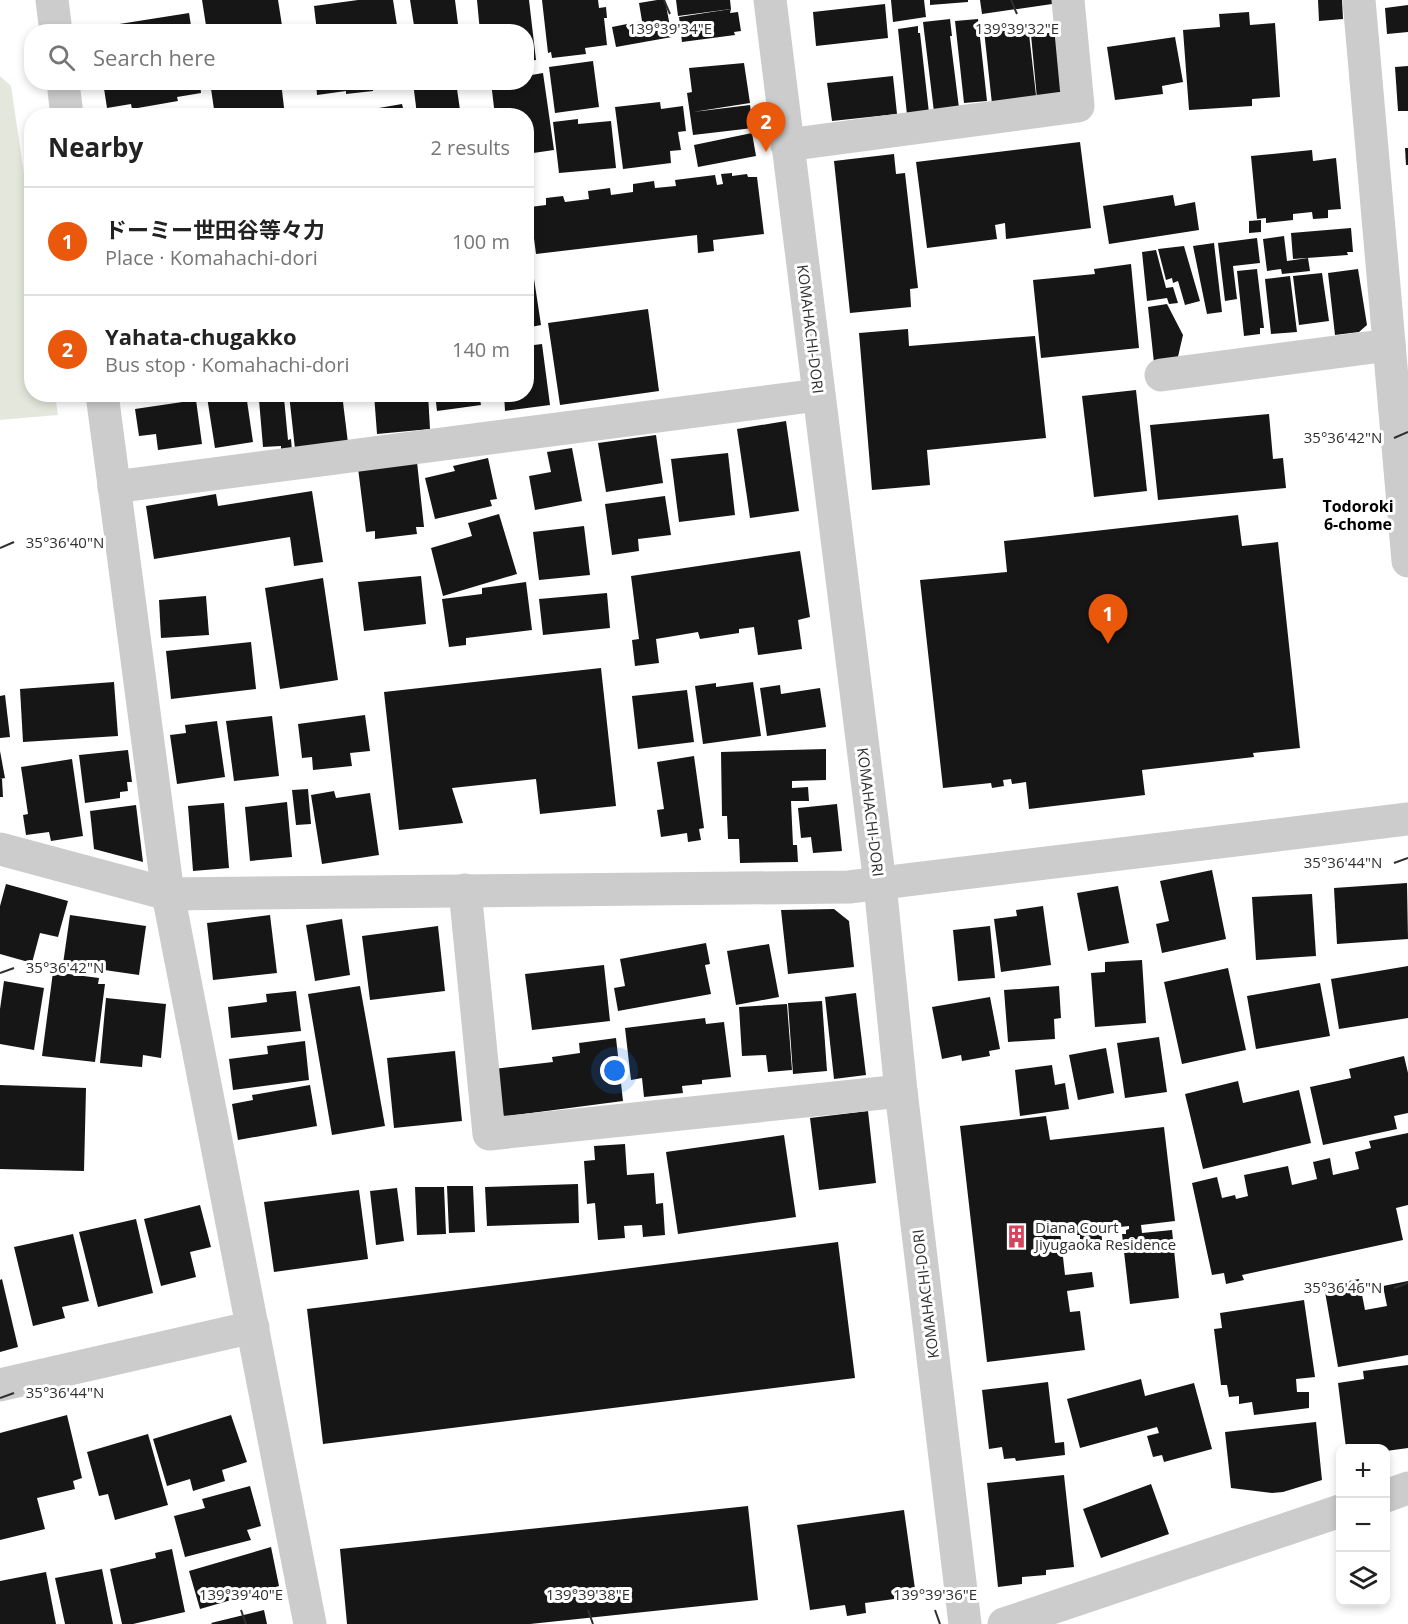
<!DOCTYPE html>
<meta charset="utf-8">
<style>
:root{--surface:#fff;--page:#f2f2f2;--text:#222;--muted:#767676;--line:#e0e0e0;--accent:#ea580c}
body{margin:0;font-family:"Open Sans","Noto Sans JP",sans-serif;background:var(--page);color:var(--text)}
.controls{position:absolute;right:18px;bottom:18px;display:grid;overflow:hidden;border-radius:12px;box-shadow:0 3px 9px #0003}
.controls button{width:54px;height:54px;display:grid;place-items:center;padding:0;border:0;border-bottom:2px solid var(--line);background:var(--surface);color:var(--text);font:30px sans-serif}
.you{position:absolute;left:615px;top:1071px;width:21px;height:21px;margin:-15px;border:4px solid #fff;border-radius:50%;background:#1a73e8;box-shadow:0 0 0 9px #1a73e833}
.badge{display:grid;place-items:center;width:39px;height:39px;border-radius:50%;background:var(--accent);color:#fff;font-size:20px;font-weight:700}
.pin{position:absolute;translate:-50% -50px;filter:drop-shadow(0 2px 3px #0008)}
.pin::after{content:'';position:absolute;top:32px;width:21px;height:18px;background:inherit;clip-path:polygon(0 0,100% 0,50% 100%)}
.list{margin:0;padding:0;list-style:none}
h2{display:flex;justify-content:space-between;align-items:center;height:78px;margin:0;padding:0 24px;font-size:26px}
h2 small{font-size:20px;font-weight:400;color:var(--muted)}
.list li{display:grid;grid-template-columns:39px 1fr auto;gap:18px;align-items:center;box-sizing:border-box;height:108px;padding:0 24px;border-top:2px solid var(--line)}
.list b{display:block;font-size:22px;white-space:nowrap}
.list p{margin:0;font-size:20px;white-space:nowrap;color:var(--muted)}
.list em{font-size:20px;font-style:normal;color:var(--muted)}
.icon{flex:none;width:33px;height:33px;fill:none;stroke:currentColor;stroke-width:2;stroke-linecap:round;stroke-linejoin:round}
.map{position:relative;flex:none;width:1408px;height:1624px;overflow:hidden}
.search{position:absolute;background:var(--surface);box-shadow:0 3px 9px #0003;left:24px;top:24px;width:510px;height:66px;display:flex;align-items:center;gap:15px;box-sizing:border-box;padding:0 21px;border-radius:24px;color:var(--muted);font-size:22px}
.panel{position:absolute;background:var(--surface);box-shadow:0 3px 9px #0003;left:24px;top:108px;width:510px;height:294px;border-radius:24px}
.map>svg:first-child{display:block}
.grass{fill:#e4e8dc}
.building{fill:#161616}
.lines{fill:none;stroke-linecap:round;stroke-linejoin:round}
.minor{stroke:#ccc;stroke-width:33}
.ticks{fill:none;stroke:#2f2f2f;stroke-width:2}
.labels{text-anchor:middle;stroke-width:6;stroke-linejoin:round;paint-order:stroke}
.street-label{font-size:15px;fill:#2f2f2f;stroke:#fff}
.poi-label{font-size:15px;fill:#2f2f2f;stroke:#fff;text-anchor:start}
.neighbourhood-label{font-size:16px;font-weight:bold;fill:#000;stroke:#fff}
.ticks-label{font-size:15px;text-anchor:middle;fill:#2f2f2f;stroke:#fff;stroke-width:6;stroke-linejoin:round;paint-order:stroke}
</style>
<div class="map">
<svg width="1408" height="1624" viewBox="0 0 1408 1624">
<rect width="100%" height="100%" fill="#fff"/>
<polygon class="grass" points="0,76 11,86 32,228 32,394 55,395 58,415 0,420"/>
<g class="building">
<polygon points="202,0 278,0 283,32 207,32"/>
<polygon points="358,0 393,0 398,32 317,32 314,6"/>
<polygon points="410,0 455,0 459,32 415,32"/>
<polygon points="477,0 529,0 536,60 526,61 526,32 480,32"/>
<polygon points="542,0 598,0 599,8 606,7 607,18 604,18 607,45 585,48 586,54 552,58 551,52 548,53"/>
<polygon points="657,0 665,0 672,37 616,47 612,27 642,21 639,3"/>
<polygon points="676,0 730,0 731,9 678,16"/>
<polygon points="891,0 924,0 926,17 893,22"/>
<polygon points="930,0 968,0 968,2 930,5"/>
<polygon points="980,0 1058,0 1059,3 982,14"/>
<polygon points="1318,0 1342,0 1343,19 1319,21"/>
<polygon points="885,4 888,38 816,46 813,12"/>
<polygon points="1408,5 1408,32 1387,34 1385,8"/>
<polygon points="731,9 730,13 738,12 741,31 734,32 735,35 682,42 679,17"/>
<polygon points="1249,12 1250,25 1275,23 1280,97 1252,99 1252,106 1189,110 1183,30 1220,27 1219,14"/>
<polygon points="189,13 192,32 95,32 94,28"/>
<polygon points="950,19 952,36 950,36 959,108 934,112 923,22"/>
<polygon points="978,19 987,101 964,103 955,21"/>
<polygon points="1028,25 1037,104 992,104 984,30"/>
<polygon points="918,26 918,33 920,33 929,113 907,115 898,29"/>
<polygon points="1066,31 1073,95 1037,99 1031,35"/>
<polygon points="1175,37 1183,82 1162,86 1163,94 1115,100 1107,47"/>
<polygon points="593,61 599,107 555,113 549,67"/>
<polygon points="744,63 750,103 693,112 750,105 753,128 693,135 687,93 692,92 689,68"/>
<polygon points="1408,66 1408,111 1398,111 1395,67"/>
<polygon points="543,73 554,150 526,154 526,116 495,116 491,82 526,82 526,76"/>
<polygon points="893,76 897,114 832,121 827,83"/>
<polygon points="103,82 200,82 201,93 177,97 178,101 132,109 131,104 107,108"/>
<polygon points="210,82 281,82 285,116 215,116"/>
<polygon points="316,82 405,82 405,84 373,88 373,91 346,94 346,91 317,95"/>
<polygon points="413,82 456,82 460,110 417,115"/>
<polygon points="660,102 661,109 683,106 686,131 678,132 681,150 670,151 671,163 623,169 615,107"/>
<polygon points="402,104 405,116 374,116 373,109"/>
<polygon points="578,119 578,124 611,121 616,168 559,173 553,122"/>
<polygon points="752,133 756,156 698,167 694,145"/>
<polygon points="1080,142 1091,228 1006,239 1005,223 995,225 997,239 927,248 916,162"/>
<polygon points="1405,148 1408,148 1408,165 1406,165"/>
<polygon points="1312,150 1313,161 1336,158 1341,209 1328,210 1328,218 1313,219 1312,212 1293,214 1293,220 1266,223 1266,218 1257,219 1251,156"/>
<polygon points="894,154 896,174 905,173 918,288 910,289 911,307 850,313 834,161"/>
<polygon points="732,173 732,176 747,174 748,177 757,177 764,234 713,240 714,251 698,253 697,235 536,254 530,207 546,205 546,198 563,196 565,202 589,199 588,191 610,188 611,195 633,192 633,184 654,181 655,188 676,186 675,180 715,175 717,185 723,184 721,174"/>
<polygon points="1173,195 1175,206 1195,202 1199,230 1109,244 1103,206"/>
<polygon points="526,216 532,247 526,248"/>
<polygon points="1261,220 1261,232 1249,233 1249,221"/>
<polygon points="1351,228 1353,252 1347,252 1348,255 1293,259 1291,233"/>
<polygon points="1284,236 1287,261 1308,258 1310,271 1282,274 1281,269 1267,271 1263,239"/>
<polygon points="1257,238 1260,263 1233,266 1237,299 1225,301 1218,243"/>
<polygon points="1214,243 1222,312 1207,314 1193,246"/>
<polygon points="1184,246 1200,301 1185,305 1178,281 1173,283 1172,278 1166,280 1158,249"/>
<polygon points="1156,250 1166,288 1173,287 1178,303 1169,304 1167,298 1147,301 1142,252"/>
<polygon points="531,259 541,325 526,328 526,260"/>
<polygon points="1131,264 1139,348 1041,358 1033,280 1095,274 1094,269"/>
<polygon points="1257,269 1264,328 1260,328 1260,334 1244,336 1237,271"/>
<polygon points="1358,269 1367,325 1359,332 1335,335 1328,273"/>
<polygon points="1322,273 1329,321 1299,325 1293,276"/>
<polygon points="1290,276 1297,332 1271,334 1265,279"/>
<polygon points="1167,304 1183,335 1177,361 1154,363 1148,307"/>
<polygon points="648,309 659,391 560,405 548,323"/>
<polygon points="908,329 909,346 1035,336 1046,438 927,450 930,485 872,490 859,333"/>
<polygon points="542,344 550,405 505,411 504,394 526,394 526,346"/>
<polygon points="1136,390 1147,491 1094,497 1082,396"/>
<polygon points="225,394 246,394 253,442 215,448 207,397"/>
<polygon points="289,394 342,394 348,443 295,449"/>
<polygon points="374,394 428,394 430,429 377,434"/>
<polygon points="435,394 479,394 481,405 437,411"/>
<polygon points="284,398 288,440 291,439 292,451 281,451 281,446 263,447 259,400"/>
<polygon points="196,400 202,444 158,450 156,434 139,436 135,409"/>
<polygon points="1269,414 1273,459 1283,458 1286,488 1158,500 1150,425"/>
<polygon points="786,421 799,511 750,518 737,429"/>
<polygon points="656,435 663,483 606,492 598,443"/>
<polygon points="572,448 582,501 535,510 529,476 551,472 547,452"/>
<polygon points="728,453 735,515 679,522 671,459"/>
<polygon points="488,458 497,499 490,500 492,506 435,519 425,478 455,471 453,466"/>
<polygon points="417,462 424,527 416,527 417,534 375,539 375,531 366,532 358,468"/>
<polygon points="312,491 323,562 294,566 290,537 154,559 146,506 216,494 218,506"/>
<polygon points="665,496 671,535 638,539 639,551 612,555 605,504"/>
<polygon points="499,514 517,574 443,596 431,548 472,536 468,523"/>
<polygon points="1238,515 1242,546 1278,542 1300,748 1253,753 1254,757 1142,770 1145,795 1029,809 1026,782 1012,784 1011,779 1003,780 1004,786 992,788 991,783 943,788 920,580 1007,572 1004,541"/>
<polygon points="584,526 590,575 539,580 533,532"/>
<polygon points="800,551 810,617 798,620 802,649 758,655 754,627 739,629 739,633 700,639 698,632 656,639 659,663 635,666 632,640 639,639 631,576"/>
<polygon points="421,576 426,624 364,631 358,582"/>
<polygon points="323,578 338,680 280,689 265,588"/>
<polygon points="526,582 532,630 466,638 466,645 449,647 442,599 482,594 482,588"/>
<polygon points="607,593 610,628 543,635 539,599"/>
<polygon points="206,596 209,635 161,638 159,600"/>
<polygon points="251,642 256,689 171,699 166,651"/>
<polygon points="601,668 616,806 540,814 536,779 452,788 463,823 399,830 384,692"/>
<polygon points="114,682 118,736 23,742 20,689"/>
<polygon points="753,682 761,736 703,744 695,686 716,683 716,687"/>
<polygon points="780,685 781,694 820,688 826,727 767,736 760,688"/>
<polygon points="687,690 694,742 638,749 632,696"/>
<polygon points="5,695 10,737 0,738 0,696"/>
<polygon points="365,715 370,751 350,753 352,766 313,770 312,757 302,758 298,724"/>
<polygon points="272,716 279,776 234,781 226,721"/>
<polygon points="217,721 225,777 177,784 170,735 186,733 185,725"/>
<polygon points="826,749 826,780 792,781 792,788 808,787 809,801 791,801 793,845 797,845 798,862 740,863 739,839 728,839 727,816 722,816 721,752"/>
<polygon points="128,750 132,782 127,782 128,791 120,792 120,798 85,803 79,755"/>
<polygon points="0,751 5,778 0,779"/>
<polygon points="694,756 704,828 699,829 701,840 688,842 687,833 661,837 657,810 664,809 657,762"/>
<polygon points="72,759 83,836 51,841 49,832 26,835 23,815 28,814 21,767"/>
<polygon points="0,779 2,779 3,797 0,797"/>
<polygon points="308,789 311,824 296,825 292,790"/>
<polygon points="334,791 336,798 370,793 379,855 322,864 311,795"/>
<polygon points="287,802 292,857 250,861 245,807"/>
<polygon points="224,803 229,868 193,871 188,806"/>
<polygon points="837,804 842,851 813,853 811,837 801,838 798,808"/>
<polygon points="136,805 143,862 94,849 90,811"/>
<polygon points="1212,870 1226,939 1162,953 1156,924 1169,921 1160,881"/>
<polygon points="1407,883 1408,939 1337,944 1334,888"/>
<polygon points="6,884 68,901 58,937 40,933 32,963 0,954 0,906"/>
<polygon points="1118,886 1129,943 1088,951 1077,893"/>
<polygon points="1312,894 1316,956 1256,960 1252,897"/>
<polygon points="1043,906 1051,965 1001,972 994,919 1017,916 1016,910"/>
<polygon points="834,909 849,921 854,967 788,974 781,910"/>
<polygon points="70,915 146,926 139,975 63,964"/>
<polygon points="270,915 277,973 213,980 207,923"/>
<polygon points="342,919 350,975 315,981 306,925"/>
<polygon points="438,926 445,991 370,1000 362,936"/>
<polygon points="990,926 995,978 958,981 953,930"/>
<polygon points="706,943 710,964 705,965 711,994 618,1011 614,988 625,986 620,959"/>
<polygon points="769,944 779,997 736,1005 727,951"/>
<polygon points="1142,960 1146,1023 1095,1027 1091,973 1105,972 1105,962"/>
<polygon points="604,965 610,1021 532,1030 525,974"/>
<polygon points="1408,966 1408,1018 1339,1029 1331,979"/>
<polygon points="1228,968 1246,1050 1182,1064 1164,982"/>
<polygon points="53,972 99,978 98,984 105,984 95,1062 42,1056"/>
<polygon points="4,981 44,988 34,1050 0,1044 0,1009"/>
<polygon points="1320,983 1330,1036 1256,1049 1247,996"/>
<polygon points="360,986 385,1126 332,1135 308,994"/>
<polygon points="1059,986 1061,1018 1054,1019 1055,1039 1008,1042 1004,990"/>
<polygon points="296,991 301,1031 231,1038 228,1007 267,1002 266,994"/>
<polygon points="856,993 866,1075 834,1079 825,997"/>
<polygon points="990,997 1000,1049 989,1051 990,1056 962,1061 961,1055 942,1059 932,1007"/>
<polygon points="106,998 166,1004 161,1058 143,1055 142,1067 100,1063"/>
<polygon points="822,1001 827,1071 793,1074 788,1003"/>
<polygon points="787,1004 792,1070 768,1072 766,1055 742,1056 739,1007"/>
<polygon points="705,1018 706,1024 724,1022 731,1077 702,1080 702,1084 682,1086 683,1093 644,1097 642,1078 631,1080 625,1028"/>
<polygon points="1159,1037 1167,1092 1125,1098 1117,1043"/>
<polygon points="616,1038 623,1101 500,1117 494,1069 553,1062 552,1057 580,1053 579,1043"/>
<polygon points="305,1041 309,1080 233,1090 229,1059 268,1054 267,1046"/>
<polygon points="1106,1048 1114,1093 1078,1100 1069,1055"/>
<polygon points="455,1051 462,1121 394,1128 387,1058"/>
<polygon points="1404,1056 1408,1073 1408,1113 1394,1116 1397,1129 1323,1145 1310,1087 1351,1078 1349,1069"/>
<polygon points="1052,1065 1055,1085 1065,1083 1069,1109 1020,1116 1015,1070"/>
<polygon points="1238,1081 1243,1103 1299,1090 1311,1143 1203,1169 1185,1094"/>
<polygon points="0,1085 86,1088 84,1171 0,1169"/>
<polygon points="310,1085 317,1126 238,1140 232,1104 253,1100 252,1095"/>
<polygon points="868,1111 876,1183 819,1190 810,1118"/>
<polygon points="1046,1116 1050,1140 1164,1127 1175,1221 1141,1225 1142,1233 1172,1230 1179,1298 1130,1304 1122,1234 1126,1234 1126,1230 1129,1229 1129,1226 1101,1229 1102,1240 1080,1243 1080,1235 1072,1235 1071,1229 1060,1230 1065,1275 1092,1272 1094,1287 1067,1291 1070,1312 1080,1311 1085,1350 987,1362 960,1126"/>
<polygon points="1408,1133 1408,1205 1396,1208 1403,1240 1242,1275 1244,1280 1226,1284 1224,1273 1212,1275 1192,1183 1217,1177 1222,1198 1235,1195 1236,1199 1248,1196 1244,1175 1288,1166 1292,1185 1317,1179 1313,1162 1330,1158 1333,1175 1359,1169 1355,1152 1371,1148 1369,1141"/>
<polygon points="784,1135 796,1217 678,1234 666,1152"/>
<polygon points="625,1144 627,1175 654,1173 656,1204 663,1203 665,1235 643,1237 642,1225 624,1226 625,1238 598,1240 595,1203 587,1204 584,1161 595,1160 594,1146"/>
<polygon points="578,1184 579,1223 487,1226 485,1187"/>
<polygon points="447,1186 473,1186 475,1232 449,1233"/>
<polygon points="415,1187 444,1187 446,1234 417,1235"/>
<polygon points="397,1188 404,1241 376,1245 370,1191"/>
<polygon points="359,1190 368,1259 274,1272 264,1202"/>
<polygon points="200,1205 211,1247 190,1252 196,1277 161,1286 144,1219"/>
<polygon points="136,1219 153,1293 98,1307 79,1232"/>
<polygon points="73,1234 89,1301 62,1307 65,1318 33,1326 14,1247"/>
<polygon points="838,1242 855,1378 323,1444 307,1309"/>
<polygon points="2,1279 18,1347 0,1352 0,1280"/>
<polygon points="1359,1279 1365,1310 1387,1306 1383,1286 1408,1281 1408,1355 1338,1367 1324,1286"/>
<polygon points="1304,1300 1315,1377 1296,1379 1297,1392 1309,1392 1309,1408 1254,1415 1252,1402 1239,1404 1239,1396 1229,1397 1227,1385 1221,1385 1214,1329 1222,1328 1220,1313"/>
<polygon points="1408,1365 1408,1448 1386,1451 1386,1448 1346,1448 1338,1383 1364,1379 1363,1371"/>
<polygon points="1141,1379 1145,1396 1194,1383 1212,1449 1164,1462 1162,1455 1153,1457 1147,1436 1159,1433 1157,1427 1080,1448 1067,1399"/>
<polygon points="1048,1382 1055,1443 1064,1442 1065,1455 1016,1461 1015,1458 1004,1459 1002,1447 989,1449 982,1390"/>
<polygon points="67,1415 82,1478 73,1481 75,1489 37,1498 45,1529 0,1540 0,1433"/>
<polygon points="231,1415 247,1462 222,1470 225,1481 193,1491 190,1479 167,1486 153,1439"/>
<polygon points="1316,1422 1322,1480 1283,1492 1272,1493 1231,1488 1225,1432"/>
<polygon points="148,1434 168,1505 115,1520 108,1494 99,1496 87,1452"/>
<polygon points="1064,1475 1074,1567 1046,1570 1046,1575 1022,1577 1022,1584 998,1587 987,1483"/>
<polygon points="1151,1484 1169,1534 1101,1558 1083,1509"/>
<polygon points="250,1486 261,1526 247,1530 251,1540 185,1557 174,1516 205,1508 202,1499"/>
<polygon points="748,1506 758,1600 530,1624 347,1624 340,1549"/>
<polygon points="904,1510 916,1596 865,1603 866,1613 847,1616 845,1605 810,1610 797,1525"/>
<polygon points="271,1547 279,1586 200,1609 189,1571"/>
<polygon points="172,1549 185,1612 133,1624 122,1624 110,1569 156,1558 155,1553"/>
<polygon points="102,1569 113,1624 65,1624 55,1578"/>
<polygon points="46,1572 56,1624 0,1624 0,1581"/>
<polygon points="264,1610 267,1624 212,1624 211,1623"/>
</g>
<g class="lines">
<g class="minor">
<polyline points="52,0 56,32"/>
<polyline points="770,0 880,884 901,1091 965,1624"/>
<polyline points="1359,0 1408,561"/>
<polyline points="63,82 67,116"/>
<polyline points="787,145 1078,106 1068,0"/>
<polyline points="1161,375 1389,345"/>
<polyline points="102,394 168,894 310,1624"/>
<polyline points="114,487 818,395"/>
<polyline points="0,849 168,894 849,887 1408,819"/>
<polyline points="465,890 489,1134 901,1091"/>
<polyline points="0,1385 253,1327"/>
<polyline points="1386,1496 1408,1488"/>
<polyline points="1004,1624 1340,1511"/>
</g>
</g>
<path class="ticks" d="M664,0l6,14M1011,0l6,14M1394,438l14,-6M0,548l14,-6M1394,863l14,-5M0,973l14,-5M1394,1288l14,-5M0,1398l14,-5M241,1610l5,14M588,1610l5,14M935,1610l5,14"/>
<defs>
<symbol id="building-bare" viewBox="-9 -9 18 18"><path d="M-4-6H4V6H1V3H-1V6H-4ZM-2.5-4.3h1.7v1.8h-1.7ZM.8-4.3h1.7v1.8H.8ZM-2.5-1h1.7V.8h-1.7ZM.8-1h1.7V.8H.8Z" fill="#d4445c" stroke="#fff" stroke-width="2.5" paint-order="stroke"/></symbol>
</defs>
<g fill-rule="evenodd">
<use href="#building-bare" x="1000" y="1220" width="33" height="33"/>
</g>
<g class="labels">
<g class="street-label">
<text transform="translate(810 329) rotate(83)" y="5">KOMAHACHI-DORI</text>
<text transform="translate(870 812) rotate(83)" y="5">KOMAHACHI-DORI</text>
<text transform="translate(926 1294) rotate(-97)" y="5">KOMAHACHI-DORI</text>
</g>
<g class="poi-label">
<text x="1035" y="1233">Diana Court<tspan x="1035" dy="17">Jiyugaoka Residence</tspan></text>
</g>
<g class="neighbourhood-label">
<text x="1358" y="512">Todoroki<tspan x="1358" dy="18">6-chome</tspan></text>
</g>
</g>
<g class="ticks-label">
<text x="670" y="34">139°39'34"E</text>
<text x="1017" y="34">139°39'32"E</text>
<text x="1343" y="443">35°36'42"N</text>
<text x="65" y="548">35°36'40"N</text>
<text x="1343" y="868">35°36'44"N</text>
<text x="65" y="973">35°36'42"N</text>
<text x="1343" y="1293">35°36'46"N</text>
<text x="65" y="1398">35°36'44"N</text>
<text x="241" y="1600">139°39'40"E</text>
<text x="588" y="1600">139°39'38"E</text>
<text x="935" y="1600">139°39'36"E</text>
</g>
</svg>
<div class="controls">
<button>+</button>
<button>−</button>
<button><svg class="icon" aria-label="layers" viewBox="0 0 24 24"><path d="M12 4l9 5-9 5-9-5zM3 14l9 5 9-5"/></svg></button>
</div>
<div class="you"></div>
<div class="pin badge" style="left:1108px;top:644px">1</div>
<div class="pin badge" style="left:766px;top:152px">2</div>
<div class="search"><svg class="icon" aria-label="search" viewBox="0 0 24 24"><circle cx="10" cy="10" r="6"/><path d="M15 15l6 6"/></svg>Search here</div>
<section class="panel">
<h2>Nearby<small>2 results</small></h2>
<ul class="list">
<li><span class="badge">1</span><div><b>ドーミー世田谷等々力</b><p>Place · Komahachi-dori</p></div><em>100 m</em></li>
<li><span class="badge">2</span><div><b>Yahata-chugakko</b><p>Bus stop · Komahachi-dori</p></div><em>140 m</em></li>
</ul>
</section>
</div>
